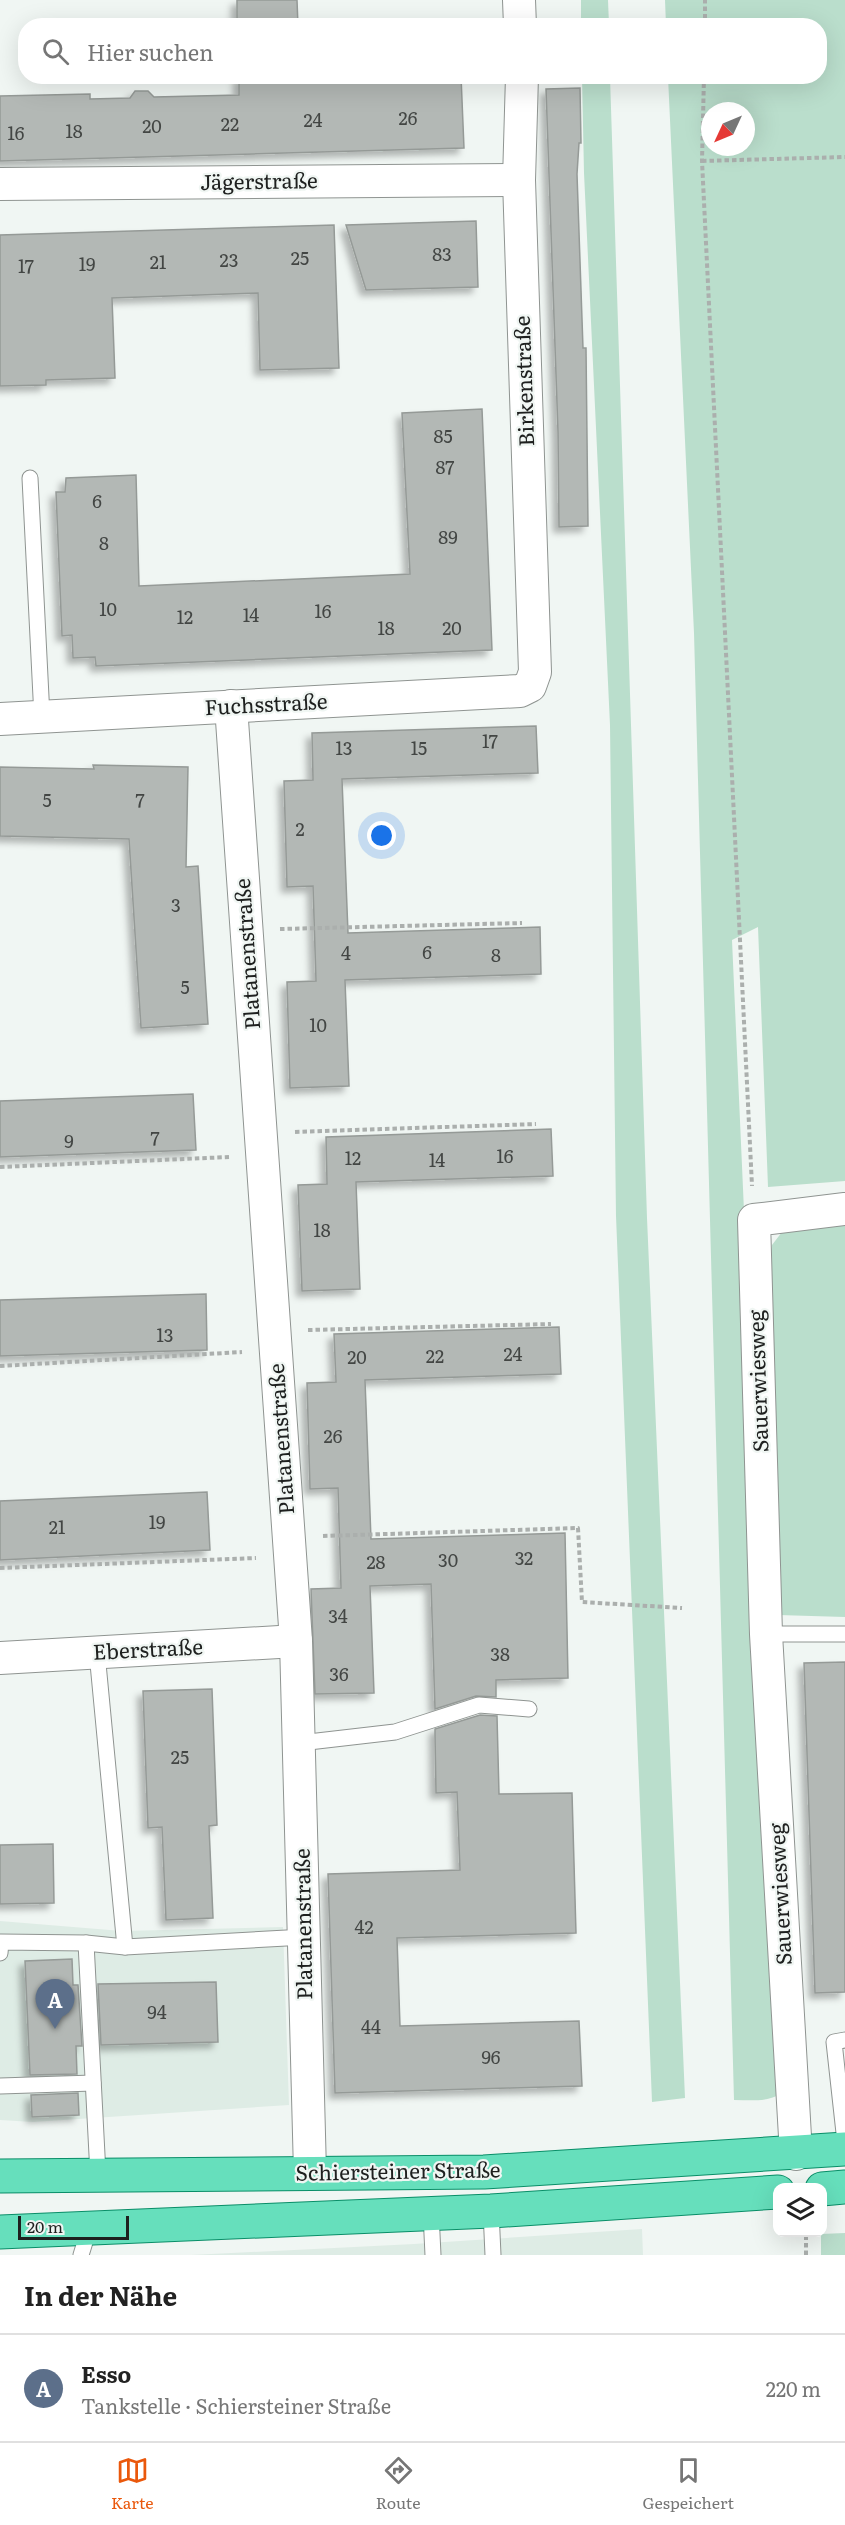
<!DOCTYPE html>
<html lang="de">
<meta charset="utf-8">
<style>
:root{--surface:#fff;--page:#f2f2f2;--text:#222;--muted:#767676;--line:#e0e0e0;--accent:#ea580c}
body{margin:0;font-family:Literata,serif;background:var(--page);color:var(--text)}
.controls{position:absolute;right:18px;bottom:18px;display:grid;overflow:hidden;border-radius:12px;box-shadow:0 6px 24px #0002}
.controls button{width:54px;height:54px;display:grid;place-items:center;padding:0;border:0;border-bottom:2px solid var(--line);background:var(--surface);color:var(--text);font:30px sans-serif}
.compass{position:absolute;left:701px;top:102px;width:54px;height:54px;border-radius:50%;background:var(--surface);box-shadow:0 6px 24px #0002;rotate:226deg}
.scale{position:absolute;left:18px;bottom:15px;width:111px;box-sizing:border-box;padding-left:6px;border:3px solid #1e201f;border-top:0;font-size:16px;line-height:21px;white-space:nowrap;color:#1e201f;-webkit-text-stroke:4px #f0f6f3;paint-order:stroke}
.you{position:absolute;left:382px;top:836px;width:21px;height:21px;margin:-15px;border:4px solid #fff;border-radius:50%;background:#1a73e8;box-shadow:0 0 0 9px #1a73e833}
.badge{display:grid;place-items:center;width:39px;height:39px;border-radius:50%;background:var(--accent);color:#fff;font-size:20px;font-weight:700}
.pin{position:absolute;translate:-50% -50px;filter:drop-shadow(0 2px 3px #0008)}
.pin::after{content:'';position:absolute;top:32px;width:21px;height:18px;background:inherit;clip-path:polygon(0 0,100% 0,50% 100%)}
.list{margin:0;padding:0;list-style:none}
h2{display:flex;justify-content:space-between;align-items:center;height:78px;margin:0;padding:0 24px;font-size:26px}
h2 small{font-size:20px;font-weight:400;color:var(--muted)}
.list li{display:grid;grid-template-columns:39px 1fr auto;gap:18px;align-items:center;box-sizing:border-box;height:108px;padding:0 24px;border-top:2px solid var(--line)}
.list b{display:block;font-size:22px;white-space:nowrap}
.list p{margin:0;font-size:20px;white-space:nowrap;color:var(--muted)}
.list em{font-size:20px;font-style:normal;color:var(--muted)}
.icon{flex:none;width:33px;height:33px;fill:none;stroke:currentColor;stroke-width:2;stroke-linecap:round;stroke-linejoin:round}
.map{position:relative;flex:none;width:845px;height:2255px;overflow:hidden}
.search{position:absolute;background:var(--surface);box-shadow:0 6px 24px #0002;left:18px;right:18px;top:18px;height:66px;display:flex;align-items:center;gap:15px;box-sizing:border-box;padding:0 21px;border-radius:24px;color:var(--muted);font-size:22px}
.sheet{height:186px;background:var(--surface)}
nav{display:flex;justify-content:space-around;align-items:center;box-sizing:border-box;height:84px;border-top:2px solid var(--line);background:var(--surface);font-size:16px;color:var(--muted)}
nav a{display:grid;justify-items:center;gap:3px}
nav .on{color:var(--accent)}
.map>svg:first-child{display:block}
.built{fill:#deece5}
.green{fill:#badecc;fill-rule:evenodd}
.building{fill:#b3b8b5;stroke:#959a97;stroke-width:1.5;filter:url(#shadow)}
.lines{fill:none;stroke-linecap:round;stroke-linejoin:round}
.lane-casing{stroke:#8f9491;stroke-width:17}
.street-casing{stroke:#8f9491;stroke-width:34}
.primary-casing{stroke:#0a8e68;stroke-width:35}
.path{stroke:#abafad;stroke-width:4;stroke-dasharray:4.5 3;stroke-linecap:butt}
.lane{stroke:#fff;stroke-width:15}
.street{stroke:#fff;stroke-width:32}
.primary{stroke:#66dfbc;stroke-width:33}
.labels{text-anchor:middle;stroke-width:4.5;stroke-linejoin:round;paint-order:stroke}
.number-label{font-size:18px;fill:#434644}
.street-label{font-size:21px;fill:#1e201f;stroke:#f0f6f3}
</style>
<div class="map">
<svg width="845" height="2255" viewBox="0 0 845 2255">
<defs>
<filter id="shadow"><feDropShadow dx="-5.5" dy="5.5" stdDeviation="3" flood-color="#0004"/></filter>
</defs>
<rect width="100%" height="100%" fill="#f0f6f3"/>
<g class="built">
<polygon points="0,1921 122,1931 283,1927 289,2105 33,2122 0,2120"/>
<polygon points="642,2229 643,2255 191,2255 414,2244"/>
</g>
<g class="green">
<polygon points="581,0 608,0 609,25 581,25"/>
<path d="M665,0h180v1181l-77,6 -10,-260 -26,13 51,1152c-15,11 -31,8 -49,8l-40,-1467 -26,-556 152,-1v-50l-154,-1zM710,111h36v36h-36z"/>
<polygon points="582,77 610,77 647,1218 685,2098 652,2102 616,1216 610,725 584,173"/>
<polygon points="845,1219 845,1617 778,1615 769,1265 772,1245 782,1232"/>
<polygon points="845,2233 845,2255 821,2255 821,2234"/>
</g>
<g class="building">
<polygon points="237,0 297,0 298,26 237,26"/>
<polygon points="239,76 301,76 302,83 365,81 373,76 461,76 464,148 0,161 0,96 90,94 90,99 130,98 135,91 148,91 154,97 239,95"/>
<polygon points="580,88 581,143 579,143 577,174 583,348 586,348 588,526 559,527 558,432 546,89"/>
<polygon points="476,221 478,287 366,290 346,225"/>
<polygon points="334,225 339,368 260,370 258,293 112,298 115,378 46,380 46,385 0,386 0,235"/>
<polygon points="482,409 492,650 96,666 95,657 73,658 72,635 62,636 56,492 65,492 66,478 136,475 139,586 410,574 402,413"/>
<polygon points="536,726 538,773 342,779 348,933 540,927 541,974 345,980 349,1086 290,1088 287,982 316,981 313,886 287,887 284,781 313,780 312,733"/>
<polygon points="93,765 188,767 186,867 198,866 208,1024 141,1028 129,839 0,836 0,767 94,769"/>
<polygon points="193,1094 196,1150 0,1157 0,1101"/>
<polygon points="551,1129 553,1176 356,1182 360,1289 302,1291 298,1185 327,1184 326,1137"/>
<polygon points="206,1294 207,1350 0,1356 0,1300"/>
<polygon points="559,1327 561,1374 365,1380 371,1539 565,1533 568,1678 496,1680 496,1697 476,1696 435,1709 431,1584 370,1586 374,1693 315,1694 311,1589 341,1588 338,1488 310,1489 307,1383 336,1382 334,1334"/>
<polygon points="207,1492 210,1550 0,1560 0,1501"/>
<polygon points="845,1662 845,1992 815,1993 804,1663"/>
<polygon points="212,1689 217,1825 209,1826 213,1918 166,1920 162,1827 148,1828 143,1691"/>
<polygon points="480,1715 497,1716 499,1794 572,1793 576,1933 397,1938 400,2026 579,2021 582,2086 335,2093 328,1874 460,1870 457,1792 436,1793 435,1735 435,1729"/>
<polygon points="53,1844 54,1903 0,1904 0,1845"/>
<polygon points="72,1959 73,1985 78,1985 82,2046 76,2046 77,2074 30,2075 25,1961"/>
<polygon points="216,1982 218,2042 101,2045 98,1984"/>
<polygon points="78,2093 79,2115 32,2117 31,2095"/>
</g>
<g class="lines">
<defs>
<g id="lane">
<polyline points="30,478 42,717"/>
<polyline points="766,1634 845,1634"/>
<polyline points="97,1653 125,1947"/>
<polyline points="300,1743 395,1732 479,1705 529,1709"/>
<polyline points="86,1943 98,2174"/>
<polyline points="0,1953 1,1942 86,1943 125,1947 305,1937"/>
<polyline points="845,2040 834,2042 845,2142"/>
<polyline points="0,2086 93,2083"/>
<polyline points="491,2211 493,2255"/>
<polyline points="431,2213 433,2255"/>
<polyline points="81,2255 89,2229"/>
</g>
<g id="street">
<polyline points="519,0 520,26"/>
<polyline points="0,184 519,180"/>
<polyline points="231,706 296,1641 310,2172"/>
<polyline points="0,719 520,691 530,686 535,672 519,180 522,76"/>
<polyline points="0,1658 296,1641"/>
<polyline points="796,2154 766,1634 754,1220 845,1209"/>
</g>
<g id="primary">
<polyline points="0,2176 484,2172 845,2149"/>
<polyline points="822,2189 845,2187"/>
<polyline points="0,2232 491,2211 778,2192"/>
</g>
</defs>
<use href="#lane" class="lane-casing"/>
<use href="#street" class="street-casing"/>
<use href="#primary" class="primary-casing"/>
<g class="path">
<polyline points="705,26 705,0"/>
<polyline points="704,76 702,161 752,1186"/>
<polyline points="702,161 845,157"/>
<polyline points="280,929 522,923"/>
<polyline points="295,1132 536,1124"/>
<polyline points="0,1167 229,1157"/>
<polyline points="308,1330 551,1324"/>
<polyline points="0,1366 242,1352"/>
<polyline points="323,1536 578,1528 582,1602 682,1608"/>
<polyline points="0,1568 256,1558"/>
<polyline points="806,2255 806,2232"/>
</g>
<use href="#lane" class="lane"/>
<use href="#street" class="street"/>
<use href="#primary" class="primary"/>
</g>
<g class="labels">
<g class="number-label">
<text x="408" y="125">26</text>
<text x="313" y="127">24</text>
<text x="230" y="131">22</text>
<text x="152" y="133">20</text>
<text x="74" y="138">18</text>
<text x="16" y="140">16</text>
<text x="442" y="261">83</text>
<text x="300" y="265">25</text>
<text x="229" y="267">23</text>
<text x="158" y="269">21</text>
<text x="87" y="271">19</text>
<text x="26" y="273">17</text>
<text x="443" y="443">85</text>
<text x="445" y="474">87</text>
<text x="97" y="508">6</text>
<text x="448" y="544">89</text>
<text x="104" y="550">8</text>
<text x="108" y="616">10</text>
<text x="323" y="618">16</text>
<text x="251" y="622">14</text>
<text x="185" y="624">12</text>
<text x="386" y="635">18</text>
<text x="452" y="635">20</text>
<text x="490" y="748">17</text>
<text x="344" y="755">13</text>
<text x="419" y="755">15</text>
<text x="47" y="807">5</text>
<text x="140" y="807">7</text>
<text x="300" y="836">2</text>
<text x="176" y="912">3</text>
<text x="427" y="959">6</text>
<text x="346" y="960">4</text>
<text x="496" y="962">8</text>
<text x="185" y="994">5</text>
<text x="318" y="1032">10</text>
<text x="155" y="1145">7</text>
<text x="69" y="1148">9</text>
<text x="505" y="1163">16</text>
<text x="353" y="1165">12</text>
<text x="437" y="1167">14</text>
<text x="322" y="1237">18</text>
<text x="165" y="1342">13</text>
<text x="513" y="1361">24</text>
<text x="435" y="1363">22</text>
<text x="357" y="1364">20</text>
<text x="333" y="1443">26</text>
<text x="157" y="1529">19</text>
<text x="57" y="1534">21</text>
<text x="524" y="1565">32</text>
<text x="448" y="1567">30</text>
<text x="376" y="1569">28</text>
<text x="338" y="1623">34</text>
<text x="500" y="1661">38</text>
<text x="339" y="1681">36</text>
<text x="180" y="1764">25</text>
<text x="364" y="1934">42</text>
<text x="157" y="2019">94</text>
<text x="371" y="2034">44</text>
<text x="491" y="2064">96</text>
</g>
<g class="street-label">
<text transform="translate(259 182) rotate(-1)" y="7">Jägerstraße</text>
<text transform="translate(525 381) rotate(-92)" y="7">Birkenstraße</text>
<text transform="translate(266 705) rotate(-3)" y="7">Fuchsstraße</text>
<text transform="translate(248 954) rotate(-94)" y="7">Platanenstraße</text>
<text transform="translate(759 1381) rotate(-92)" y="7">Sauerwiesweg</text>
<text transform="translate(282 1439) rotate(-94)" y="7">Platanenstraße</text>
<text transform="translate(148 1650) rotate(-3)" y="7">Eberstraße</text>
<text transform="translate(781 1894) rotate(-93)" y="7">Sauerwiesweg</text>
<text transform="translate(304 1924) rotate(-91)" y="7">Platanenstraße</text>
<text transform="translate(398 2172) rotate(-1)" y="7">Schiersteiner Straße</text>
</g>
</g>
</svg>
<div class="controls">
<button><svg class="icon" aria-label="layers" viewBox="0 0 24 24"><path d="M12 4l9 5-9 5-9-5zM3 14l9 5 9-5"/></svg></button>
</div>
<svg class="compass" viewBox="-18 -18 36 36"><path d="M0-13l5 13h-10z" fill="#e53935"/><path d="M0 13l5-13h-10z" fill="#767676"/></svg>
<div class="scale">20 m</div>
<div class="you"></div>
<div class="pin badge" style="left:55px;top:2029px;background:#5c6f8a">A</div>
<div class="search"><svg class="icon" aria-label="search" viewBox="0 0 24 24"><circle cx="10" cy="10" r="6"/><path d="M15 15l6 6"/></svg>Hier suchen</div>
</div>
<section class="sheet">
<h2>In der Nähe<small></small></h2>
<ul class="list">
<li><span class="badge" style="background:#5c6f8a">A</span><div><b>Esso</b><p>Tankstelle · Schiersteiner Straße</p></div><em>220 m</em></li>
</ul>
</section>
<nav>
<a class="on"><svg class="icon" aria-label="map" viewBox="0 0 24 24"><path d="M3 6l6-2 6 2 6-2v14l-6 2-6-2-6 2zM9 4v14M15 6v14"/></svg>Karte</a>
<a><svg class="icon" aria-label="directions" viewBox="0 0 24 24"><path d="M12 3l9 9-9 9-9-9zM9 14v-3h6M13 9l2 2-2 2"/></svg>Route</a>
<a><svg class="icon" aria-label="saved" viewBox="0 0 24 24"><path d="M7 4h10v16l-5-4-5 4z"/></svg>Gespeichert</a>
</nav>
